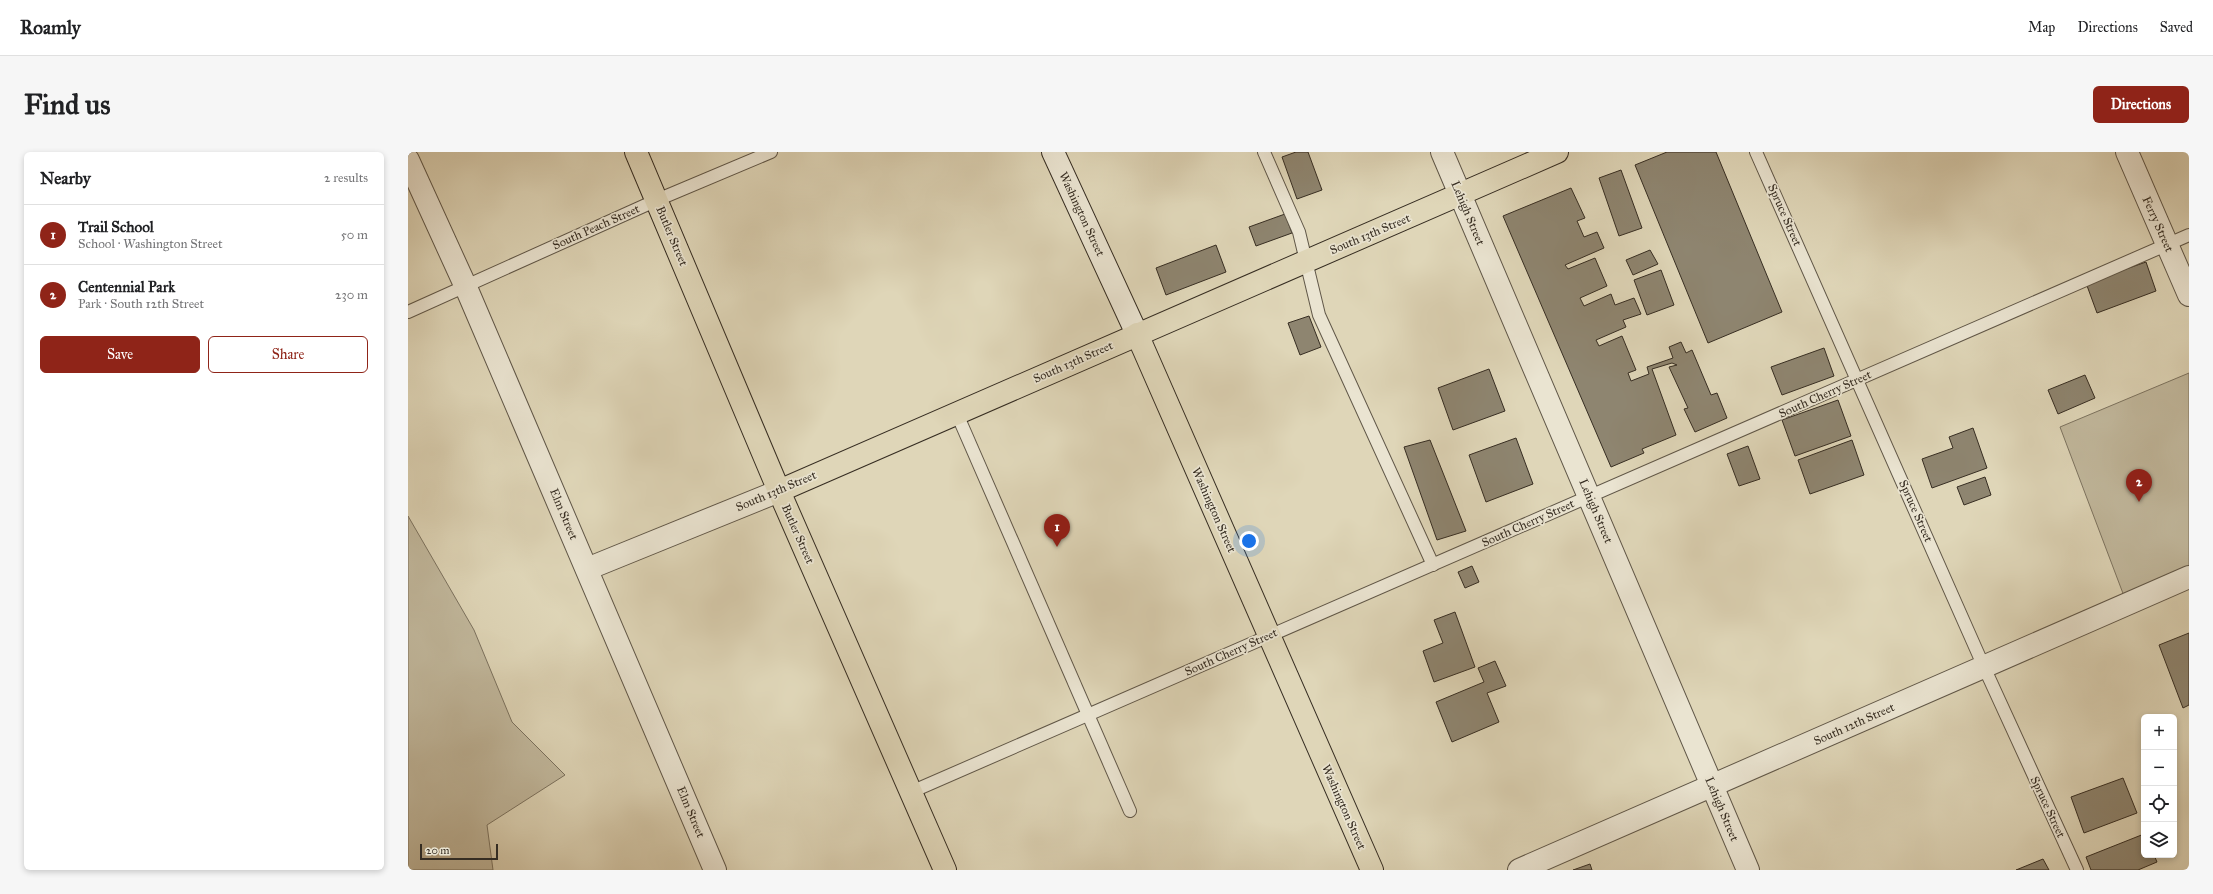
<!DOCTYPE html>
<meta charset="utf-8">
<style>
:root{--surface:#fff;--page:#f6f6f6;--text:#202124;--muted:#757577;--line:#e0e0e0;--accent:#8f2418}
body{margin:0;font-family:"IM FELL Great Primer",serif;background:var(--page);color:var(--text)}
.controls{position:absolute;right:12px;bottom:12px;display:grid;overflow:hidden;border-radius:6px;box-shadow:0 2px 6px #0003}
.controls button{width:36px;height:36px;display:grid;place-items:center;padding:0;border:0;border-bottom:1px solid var(--line);background:var(--surface);color:var(--text);font:20px sans-serif}
.scale{position:absolute;left:12px;bottom:10px;width:78px;box-sizing:border-box;padding-left:4px;border:2px solid #362d22;border-top:0;font-size:11px;line-height:14px;white-space:nowrap;color:#362d22;-webkit-text-stroke:3px #eae4d1;paint-order:stroke}
.you{position:absolute;left:841px;top:389px;width:14px;height:14px;margin:-10px;border:3px solid #fff;border-radius:50%;background:#1a73e8;box-shadow:0 0 0 6px #1a73e833}
.badge{display:grid;place-items:center;width:26px;height:26px;border-radius:50%;background:var(--accent);color:#fff;font-size:13px;font-weight:700}
.pin{position:absolute;translate:-50% -33px;filter:drop-shadow(0 1px 2px #0008)}
.pin::after{content:'';position:absolute;top:21px;width:14px;height:12px;background:inherit;clip-path:polygon(0 0,100% 0,50% 100%)}
.list{margin:0;padding:0;list-style:none}
h2{display:flex;justify-content:space-between;align-items:center;height:52px;margin:0;padding:0 16px;font-size:17px}
h2 small{font-size:13px;font-weight:400;color:var(--muted)}
.list li{display:grid;grid-template-columns:26px 1fr auto;gap:12px;align-items:center;box-sizing:border-box;height:60px;padding:0 16px;border-top:1px solid var(--line)}
.list b{display:block;font-size:15px;white-space:nowrap}
.list p{margin:0;font-size:13px;white-space:nowrap;color:var(--muted)}
.list em{font-size:13px;font-style:normal;color:var(--muted)}
.actions{display:flex;gap:8px;padding:12px 16px}
.actions a{flex:1;padding:9px 0;border:1px solid var(--accent);border-radius:6px;text-align:center;font-size:14px;color:var(--accent)}
.actions .main{background:var(--accent);color:#fff}
.icon{flex:none;width:22px;height:22px;fill:none;stroke:currentColor;stroke-width:2;stroke-linecap:round;stroke-linejoin:round}
.map{position:relative;flex:none;width:1781px;height:718px;overflow:hidden;border-radius:6px}
header{display:flex;align-items:center;gap:24px;box-sizing:border-box;height:56px;padding:0 20px;background:var(--surface);border-bottom:1px solid var(--line)}
header strong{font-size:19px}
nav{display:flex;gap:22px;margin-inline-start:auto;font-size:14px}
.intro{display:flex;align-items:center;justify-content:space-between;box-sizing:border-box;height:96px;padding:0 24px}
h1{margin:0;font-size:28px}
.button{padding:10px 18px;border-radius:6px;background:var(--accent);color:#fff;font-size:14px;font-weight:700}
main{display:flex;gap:24px;padding:0 24px}
aside{flex:1;background:var(--surface);border-radius:6px;box-shadow:0 2px 6px #0003}
.map>svg:first-child{display:block}
.green{fill:#c2b99e;stroke:#7c7360}
.building{fill:#8e8570;stroke:#362d22}
.lines{fill:none;stroke-linecap:round;stroke-linejoin:round}
.lane-casing{stroke:#605748;stroke-width:14}
.street-casing{stroke:#605748;stroke-width:24}
.secondary-casing{stroke:#362d22;stroke-width:24}
.primary-casing{stroke:#362d22;stroke-width:24}
.lane{stroke:#eae4d1;stroke-width:12}
.street{stroke:#eae4d1;stroke-width:22}
.secondary{stroke:#eae4d1;stroke-width:22}
.primary{stroke:#dfd6b8;stroke-width:22}
.labels{text-anchor:middle;stroke-width:3.5;stroke-linejoin:round;paint-order:stroke}
.street-label{font-size:12px;fill:#362d22;stroke:#eae4d1}
</style>
<header>
<strong>Roamly</strong>
<nav><a>Map</a><a>Directions</a><a>Saved</a></nav>
</header>
<div class="intro"><h1>Find us</h1><a class="button">Directions</a></div>
<main>
<aside>
<h2>Nearby<small>2 results</small></h2>
<ul class="list">
<li><span class="badge">1</span><div><b>Trail School</b><p>School · Washington Street</p></div><em>50 m</em></li>
<li><span class="badge">2</span><div><b>Centennial Park</b><p>Park · South 12th Street</p></div><em>230 m</em></li>
</ul>
<div class="actions"><a class="main">Save</a><a>Share</a></div>
</aside>
<div class="map">
<svg width="1781" height="718" viewBox="0 0 1781 718">
<rect width="100%" height="100%" fill="#dfd6b8"/>
<filter id="stains"><feTurbulence type="fractalNoise" baseFrequency=".005" numOctaves="4"/><feColorMatrix values="0 0 0 0 .2 0 0 0 0 .09 0 0 0 0 .02 0 0 0 .5 -.17"/></filter>
<radialGradient id="worn" r=".72"><stop offset=".6" stop-color="#630" stop-opacity="0"/><stop offset="1" stop-color="#630" stop-opacity=".3"/></radialGradient>
<g class="green">
<polygon points="1781,221 1781,425 1719,452 1652,275"/>
<polygon points="0,364 66,478 104,570 157,623 79,673 85,718 0,718"/>
</g>
<g class="building">
<polygon points="888,0 900,0 914,38 889,47 874,5"/>
<polygon points="1259,0 1308,0 1374,160 1300,191 1227,13"/>
<polygon points="1213,18 1234,76 1211,84 1191,26"/>
<polygon points="1163,36 1177,66 1169,69 1176,85 1189,80 1196,96 1157,113 1160,117 1187,106 1199,134 1172,146 1176,154 1203,142 1207,153 1226,146 1233,162 1215,168 1218,175 1188,188 1191,194 1214,184 1228,218 1220,221 1223,229 1241,222 1239,215 1265,206 1261,195 1273,190 1278,201 1284,198 1303,243 1309,241 1319,266 1287,280 1276,257 1280,256 1261,215 1269,213 1264,211 1244,217 1268,283 1234,297 1236,301 1203,315 1095,64"/>
<polygon points="877,62 884,81 848,94 841,75"/>
<polygon points="808,93 818,120 758,143 748,116"/>
<polygon points="1242,98 1250,112 1225,123 1218,108"/>
<polygon points="1738,110 1748,139 1689,161 1678,131"/>
<polygon points="1253,118 1266,153 1239,163 1226,128"/>
<polygon points="901,164 913,195 892,203 880,171"/>
<polygon points="1416,196 1426,224 1374,243 1363,215"/>
<polygon points="1081,217 1097,259 1045,278 1030,236"/>
<polygon points="1677,223 1687,246 1650,262 1640,238"/>
<polygon points="1430,248 1443,284 1387,304 1374,268"/>
<polygon points="1565,276 1579,316 1524,336 1514,307 1545,296 1541,285"/>
<polygon points="1108,286 1125,332 1078,350 1061,303"/>
<polygon points="1022,288 1058,379 1029,388 996,295"/>
<polygon points="1444,288 1456,323 1402,342 1390,308"/>
<polygon points="1340,294 1352,327 1331,334 1319,302"/>
<polygon points="1577,325 1583,343 1556,353 1549,335"/>
<polygon points="1064,414 1071,430 1057,436 1050,420"/>
<polygon points="1047,460 1067,515 1026,530 1015,499 1035,491 1026,468"/>
<polygon points="1781,481 1781,553 1775,556 1751,493"/>
<polygon points="1087,509 1098,534 1079,541 1091,570 1044,590 1028,550 1076,530 1070,516"/>
<polygon points="1715,626 1729,661 1676,681 1663,645"/>
<polygon points="1736,682 1736,703 1746,703 1749,710 1730,718 1683,718 1678,705"/>
<polygon points="1635,707 1641,718 1608,718"/>
<polygon points="1182,712 1184,718 1165,718"/>
</g>
<g class="lines">
<defs>
<g id="lane">
<polyline points="856,0 891,80 911,163 1025,413"/>
<polyline points="1348,0 1576,515 1669,718"/>
<polyline points="0,160 249,48 363,0"/>
<polyline points="549,262 722,659"/>
<polyline points="503,640 1781,83"/>
</g>
<g id="street">
<polyline points="1034,0 1340,718"/>
<polyline points="1719,0 1781,143"/>
<polyline points="0,8 57,133 307,718"/>
<polyline points="179,417 371,339"/>
<polyline points="1111,718 1781,425"/>
</g>
<polyline id="secondary" points="645,0 729,182"/>
<g id="primary">
<polyline points="228,0 371,339 537,718"/>
<polyline points="729,182 964,718"/>
<polyline points="371,339 1149,0"/>
</g>
</defs>
<use href="#lane" class="lane-casing"/>
<use href="#street" class="street-casing"/>
<use href="#secondary" class="secondary-casing"/>
<use href="#primary" class="primary-casing"/>
<use href="#lane" class="lane"/>
<use href="#street" class="street"/>
<use href="#secondary" class="secondary"/>
<use href="#primary" class="primary"/>
</g>
<g class="labels">
<g class="street-label">
<text transform="translate(1060 61) rotate(67)" y="4">Lehigh Street</text>
<text transform="translate(674 62) rotate(65)" y="4">Washington Street</text>
<text transform="translate(1377 63) rotate(66)" y="4">Spruce Street</text>
<text transform="translate(1750 72) rotate(66)" y="4">Ferry Street</text>
<text transform="translate(188 75) rotate(-24)" y="4">South Peach Street</text>
<text transform="translate(962 82) rotate(-23)" y="4">South 13th Street</text>
<text transform="translate(264 84) rotate(67)" y="4">Butler Street</text>
<text transform="translate(665 210) rotate(-24)" y="4">South 13th Street</text>
<text transform="translate(1417 242) rotate(-24)" y="4">South Cherry Street</text>
<text transform="translate(368 339) rotate(-23)" y="4">South 13th Street</text>
<text transform="translate(806 358) rotate(66)" y="4">Washington Street</text>
<text transform="translate(1188 359) rotate(67)" y="4">Lehigh Street</text>
<text transform="translate(1508 359) rotate(66)" y="4">Spruce Street</text>
<text transform="translate(156 362) rotate(67)" y="4">Elm Street</text>
<text transform="translate(1120 371) rotate(-24)" y="4">South Cherry Street</text>
<text transform="translate(390 382) rotate(66)" y="4">Butler Street</text>
<text transform="translate(823 500) rotate(-24)" y="4">South Cherry Street</text>
<text transform="translate(1446 572) rotate(-24)" y="4">South 12th Street</text>
<text transform="translate(936 655) rotate(66)" y="4">Washington Street</text>
<text transform="translate(1640 655) rotate(65)" y="4">Spruce Street</text>
<text transform="translate(1314 657) rotate(67)" y="4">Lehigh Street</text>
<text transform="translate(283 660) rotate(67)" y="4">Elm Street</text>
</g>
</g>
<rect width="100%" height="100%" filter="url(#stains)"/>
<rect width="100%" height="100%" fill="url(#worn)"/>
</svg>
<div class="controls">
<button>+</button>
<button>−</button>
<button><svg class="icon" aria-label="locate" viewBox="0 0 24 24"><circle cx="12" cy="12" r="6"/><path d="M12 2v4M12 18v4M2 12h4M18 12h4"/></svg></button>
<button><svg class="icon" aria-label="layers" viewBox="0 0 24 24"><path d="M12 4l9 5-9 5-9-5zM3 14l9 5 9-5"/></svg></button>
</div>
<div class="scale">20 m</div>
<div class="you"></div>
<div class="pin badge" style="left:649px;top:395px">1</div>
<div class="pin badge" style="left:1731px;top:350px">2</div>
</div>
</main>
